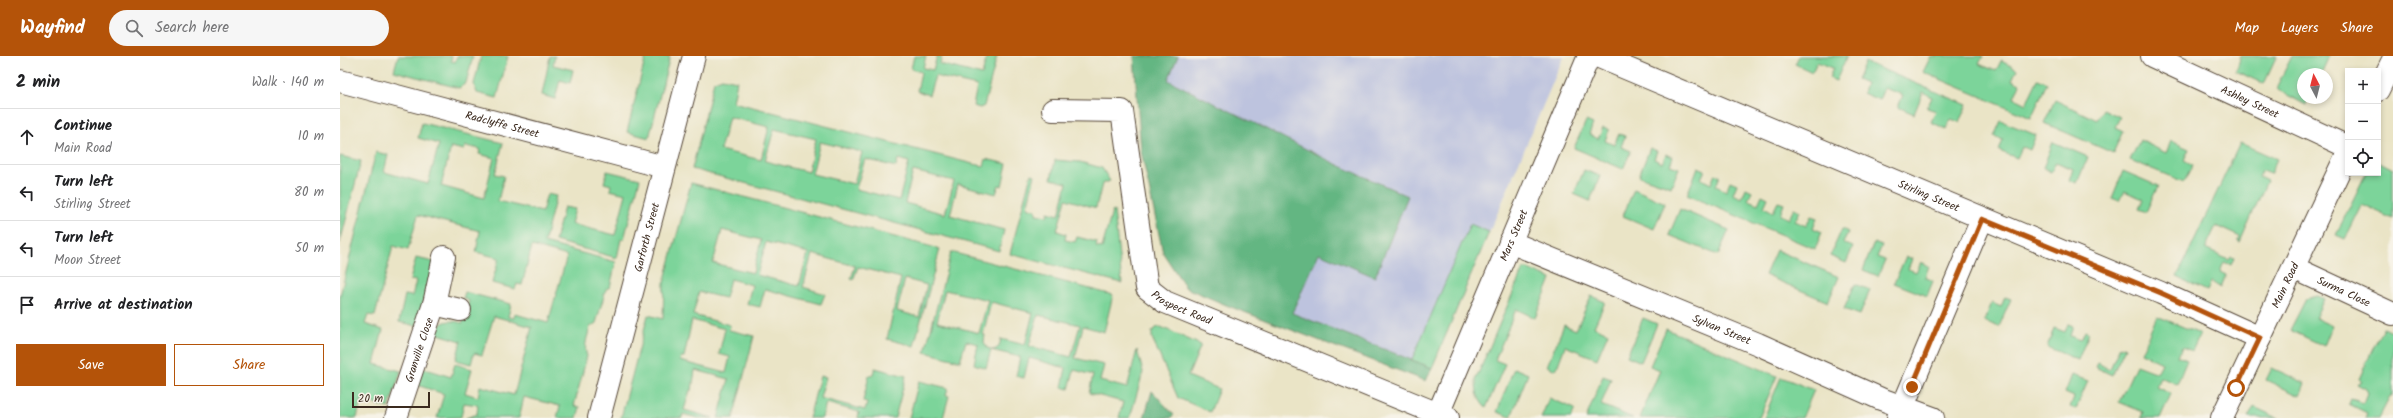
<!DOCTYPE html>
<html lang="en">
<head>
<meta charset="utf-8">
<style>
  :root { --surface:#fff; --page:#f6f6f6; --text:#202124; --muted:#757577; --line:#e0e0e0; --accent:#b45309 }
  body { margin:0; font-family:Kalam,sans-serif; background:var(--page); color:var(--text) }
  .controls { position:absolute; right:12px; top:12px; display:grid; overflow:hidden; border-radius:0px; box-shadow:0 2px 6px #0003 }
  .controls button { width:36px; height:36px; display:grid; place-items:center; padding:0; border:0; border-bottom:1px solid var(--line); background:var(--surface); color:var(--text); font:20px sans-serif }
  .compass { position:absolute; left:1957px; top:12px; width:36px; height:36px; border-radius:50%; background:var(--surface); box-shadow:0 2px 6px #0003; rotate:353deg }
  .scale { position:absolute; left:12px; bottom:10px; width:78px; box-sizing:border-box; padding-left:4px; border:2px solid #3b2a1e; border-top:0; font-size:11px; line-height:14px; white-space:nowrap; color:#3b2a1e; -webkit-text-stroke:3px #f7f3e8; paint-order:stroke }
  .stop { position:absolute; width:12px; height:12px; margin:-9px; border:3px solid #b45309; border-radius:50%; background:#fff }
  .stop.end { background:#b45309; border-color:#fff; box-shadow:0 1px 4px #0008 }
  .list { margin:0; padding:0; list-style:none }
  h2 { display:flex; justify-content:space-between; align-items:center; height:52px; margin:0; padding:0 16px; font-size:17px }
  h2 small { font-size:13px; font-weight:400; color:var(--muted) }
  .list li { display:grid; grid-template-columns:26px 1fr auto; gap:12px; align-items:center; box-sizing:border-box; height:56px; padding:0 16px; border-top:1px solid var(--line) }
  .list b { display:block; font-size:15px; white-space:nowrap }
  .list p { margin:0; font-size:13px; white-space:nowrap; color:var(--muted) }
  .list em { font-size:13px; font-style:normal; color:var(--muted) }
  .actions { display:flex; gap:8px; padding:12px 16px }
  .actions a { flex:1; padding:9px 0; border:1px solid var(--accent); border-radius:0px; text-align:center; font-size:14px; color:var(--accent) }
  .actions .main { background:var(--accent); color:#fff }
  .icon { flex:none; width:22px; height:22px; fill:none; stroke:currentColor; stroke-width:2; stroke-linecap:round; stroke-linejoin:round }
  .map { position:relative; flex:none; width:2053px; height:362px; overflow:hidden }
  header { display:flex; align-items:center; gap:24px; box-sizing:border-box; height:56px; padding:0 20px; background:var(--accent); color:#fff }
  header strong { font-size:19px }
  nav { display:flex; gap:22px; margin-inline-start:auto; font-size:14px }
  .search { width:280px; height:36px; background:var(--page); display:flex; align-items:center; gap:10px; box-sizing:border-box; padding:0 14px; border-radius:22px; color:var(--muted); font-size:15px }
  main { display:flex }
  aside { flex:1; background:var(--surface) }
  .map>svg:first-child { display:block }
  .industrial { fill:#bdc3de }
  .green { fill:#7bd49a; stroke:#5b7f5c; fill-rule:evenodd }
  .forest { fill:#64b682; stroke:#507050 }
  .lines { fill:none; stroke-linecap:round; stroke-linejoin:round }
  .minor-casing { stroke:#554637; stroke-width:24 }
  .tertiary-casing { stroke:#554637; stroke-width:24 }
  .minor { stroke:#fff; stroke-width:22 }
  .tertiary { stroke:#fff; stroke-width:22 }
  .route { stroke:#b45309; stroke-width:5 }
  .labels { text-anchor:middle; stroke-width:3.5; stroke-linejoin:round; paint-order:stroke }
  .street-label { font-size:11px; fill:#3b2a1e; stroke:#f7f3e8 }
</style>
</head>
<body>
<header>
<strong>Wayfind</strong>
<div class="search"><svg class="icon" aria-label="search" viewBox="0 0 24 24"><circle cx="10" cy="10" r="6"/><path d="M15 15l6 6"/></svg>Search here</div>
<nav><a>Map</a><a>Layers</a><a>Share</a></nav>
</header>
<main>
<aside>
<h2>2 min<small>Walk · 140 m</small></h2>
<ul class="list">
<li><svg class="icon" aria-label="ahead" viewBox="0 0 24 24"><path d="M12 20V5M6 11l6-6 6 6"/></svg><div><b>Continue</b><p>Main Road</p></div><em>10 m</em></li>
<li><svg class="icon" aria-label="left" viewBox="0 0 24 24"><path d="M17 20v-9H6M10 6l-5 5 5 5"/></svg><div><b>Turn left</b><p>Stirling Street</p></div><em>80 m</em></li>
<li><svg class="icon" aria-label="left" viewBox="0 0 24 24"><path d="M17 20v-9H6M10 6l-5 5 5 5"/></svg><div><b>Turn left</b><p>Moon Street</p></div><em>50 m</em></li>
<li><svg class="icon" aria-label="arrive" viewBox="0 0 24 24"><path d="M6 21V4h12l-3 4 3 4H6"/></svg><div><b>Arrive at destination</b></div></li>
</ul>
<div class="actions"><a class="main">Save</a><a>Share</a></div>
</aside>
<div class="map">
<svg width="2053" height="362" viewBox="0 0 2053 362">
  <rect width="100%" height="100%" fill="#f7f3e8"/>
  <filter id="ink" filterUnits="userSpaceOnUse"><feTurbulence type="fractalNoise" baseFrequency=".025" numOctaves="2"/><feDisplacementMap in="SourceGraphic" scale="8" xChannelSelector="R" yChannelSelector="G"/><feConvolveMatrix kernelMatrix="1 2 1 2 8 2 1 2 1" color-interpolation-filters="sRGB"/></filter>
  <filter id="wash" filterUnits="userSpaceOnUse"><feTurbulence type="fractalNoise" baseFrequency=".012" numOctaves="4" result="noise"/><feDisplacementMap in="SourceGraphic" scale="16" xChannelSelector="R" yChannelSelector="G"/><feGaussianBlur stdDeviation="0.9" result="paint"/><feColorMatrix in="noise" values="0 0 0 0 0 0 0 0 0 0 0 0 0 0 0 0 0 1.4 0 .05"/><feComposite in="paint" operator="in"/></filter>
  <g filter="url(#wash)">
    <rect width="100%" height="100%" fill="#eae4c6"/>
    <path class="industrial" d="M 838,0 L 1224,0 L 1092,312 L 952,257 L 979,197 L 1068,140 L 998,109 L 828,24 Z"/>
    <g class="green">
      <path d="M 58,0 L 112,0 L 111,5 L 115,6 L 117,0 L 133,0 L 126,27 L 119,32 L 54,15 Z"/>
      <path d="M 141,0 L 168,0 L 157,42 L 137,37 L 134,28 Z"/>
      <path d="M 210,0 L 215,0 L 213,9 L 233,14 L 230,27 L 220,24 L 215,43 L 202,39 Z"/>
      <path d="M 306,0 L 330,0 L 309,82 L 287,76 Z"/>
      <path d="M 574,0 L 586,0 L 583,12 L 593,14 L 597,0 L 602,0 L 600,8 L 642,19 L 647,0 L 657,0 L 644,50 L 640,52 L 633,50 L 637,30 L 595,20 L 589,39 L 577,35 L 581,16 L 571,13 Z"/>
      <path d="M 1459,0 L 1507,0 L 1496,25 L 1489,22 L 1493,12 L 1477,6 L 1472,16 L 1455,8 Z"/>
      <path d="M 1591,0 L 1643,0 L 1639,8 L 1656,15 L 1661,5 L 1677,13 L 1672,24 L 1680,28 L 1674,42 L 1686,48 L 1698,23 L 1707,27 L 1691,62 L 1583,16 Z"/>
      <path d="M 1901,0 L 1937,0 L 1924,28 L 1896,15 Z"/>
      <path d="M 1952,0 L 1989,0 L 1981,18 L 1963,18 L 1963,42 L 1969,42 L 1966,49 L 1938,34 L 1937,30 Z"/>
      <path d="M 1525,6 L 1627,49 L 1619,66 L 1611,63 L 1606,73 L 1591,66 L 1596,55 L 1587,52 L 1592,41 L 1583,36 L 1574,58 L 1558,51 L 1563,39 L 1544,32 L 1539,44 L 1523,37 L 1526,27 L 1517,23 Z"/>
      <path d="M 382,22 L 397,25 L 393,46 L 633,108 L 644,110 L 646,103 L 667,108 L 662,130 L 659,129 L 656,138 L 618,128 L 610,159 L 664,174 L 659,195 L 352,113 L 374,25 ZM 389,61 L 429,71 L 421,104 L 380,94 ZM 434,73 L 476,83 L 468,116 L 425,105 ZM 480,86 L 522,96 L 514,128 L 472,118 ZM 525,103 L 556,111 L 558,103 L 569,106 L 559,144 L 516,133 ZM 573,115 L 614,125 L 605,158 L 565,147 Z"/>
      <path d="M 1715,44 L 1757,64 L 1763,53 L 1780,61 L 1775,71 L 1783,75 L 1773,97 L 1704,67 Z"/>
      <path d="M 1246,65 L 1253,68 L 1249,78 L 1258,83 L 1263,72 L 1269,74 L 1265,85 L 1274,89 L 1279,78 L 1285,80 L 1281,91 L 1291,95 L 1283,113 L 1234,92 Z"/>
      <path d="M 1661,65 L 1696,79 L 1690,94 L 1682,91 L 1677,102 L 1659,95 L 1663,84 L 1654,80 Z"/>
      <path d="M 82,67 L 163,87 L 155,118 L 164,120 L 158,145 L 202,156 L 207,138 L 216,140 L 204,187 L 276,206 L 270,231 L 266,233 L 256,267 L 250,271 C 248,280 243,290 247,300 L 234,350 L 240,351 L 237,362 L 217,362 L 220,350 L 184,341 L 179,362 L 126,362 L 137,358 L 138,349 L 124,347 L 121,361 L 97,362 L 104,338 L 77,329 L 83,312 L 111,321 L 115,308 L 132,313 L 125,337 L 138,341 L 140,330 L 174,339 L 192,271 L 154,260 L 142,299 L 134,297 L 131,308 L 116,304 L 121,285 L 95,277 C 101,263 110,264 123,267 L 129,245 L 123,242 L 125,236 L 171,248 L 168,261 L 174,262 L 175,258 L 208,267 L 227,200 L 192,190 L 182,229 L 177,228 L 175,233 L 152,227 L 159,202 L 136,196 L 140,175 L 78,159 L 68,194 L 53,190 L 35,260 L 28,259 L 25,268 L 43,274 L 34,308 L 61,315 L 49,352 L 21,344 L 17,362 L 0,362 L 0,240 L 36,96 L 48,99 L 44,116 L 88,128 L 99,88 L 78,82 ZM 126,90 L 140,93 L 139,98 L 154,102 L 144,142 L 101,130 L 111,91 L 124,94 Z"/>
      <path d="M 1800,84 L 1826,97 L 1831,85 L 1849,93 L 1844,104 L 1853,109 L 1844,126 L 1790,104 Z"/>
      <path d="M 1713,86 L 1748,101 L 1737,127 L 1729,124 L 1733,113 L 1716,106 L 1711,116 L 1703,112 Z"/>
      <path d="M 1900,87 L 1937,103 L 1930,118 L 1922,115 L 1919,121 L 1927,125 L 1900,186 L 1898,185 L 1900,181 L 1876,170 L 1865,193 L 1889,204 L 1891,201 L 1894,202 L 1891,209 L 1884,206 L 1880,216 L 1886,219 L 1881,231 L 1871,226 L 1867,235 L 1837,221 Z"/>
      <path d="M 1310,92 L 1317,95 L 1314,103 L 1322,107 L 1326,98 L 1333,101 L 1330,109 L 1339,112 L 1331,131 L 1299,120 Z"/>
      <path d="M 0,100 L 21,105 L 0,187 Z"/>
      <path d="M 715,104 L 740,106 L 762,112 L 770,125 L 762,128 L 756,152 L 726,143 L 717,175 L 726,178 L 725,184 L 735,186 L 737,181 L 757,186 L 756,191 L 762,192 L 772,156 L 774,155 L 782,227 L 670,198 L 691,118 L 695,119 L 687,151 L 696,154 L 696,158 L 707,160 L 708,156 L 719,159 L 727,127 L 711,123 Z"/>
      <path d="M 2038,105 L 2053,113 L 2053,163 L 2022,149 L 2005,183 L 1996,179 L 2026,117 L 2038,117 Z"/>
      <path d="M 1358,111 L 1365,114 L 1361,123 L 1371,128 L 1375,118 L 1380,120 L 1376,130 L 1386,135 L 1390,125 L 1397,128 L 1393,138 L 1402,142 L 1406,132 L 1412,135 L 1408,144 L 1418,148 L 1422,139 L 1428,142 L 1424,151 L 1433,156 L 1438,146 L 1444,148 L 1440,159 L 1449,163 L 1454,152 L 1460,155 L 1455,165 L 1466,170 L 1471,160 L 1477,162 L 1473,172 L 1482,176 L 1475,193 L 1347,139 Z"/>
      <path d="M 1244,114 L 1260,120 L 1250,145 L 1234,138 Z"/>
      <path d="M 267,115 L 300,123 L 284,183 L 281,183 L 277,202 L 215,185 L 224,151 L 235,153 L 231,168 L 275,179 L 286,138 L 270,134 L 271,129 L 264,127 Z"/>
      <path d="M 1783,115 L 1818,130 L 1806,156 L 1799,153 L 1803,143 L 1784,135 L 1779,145 L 1772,142 Z"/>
      <path d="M 351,127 L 600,193 L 574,290 L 547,283 L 561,222 L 518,211 L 513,224 L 511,223 L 515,210 L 472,198 L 463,231 L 485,238 L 481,248 L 425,233 L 420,251 L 407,248 L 412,229 L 390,223 L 385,242 L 359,236 L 353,259 L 390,269 L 389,274 L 414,280 L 393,362 L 378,362 L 389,323 L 355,314 L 352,334 L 350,334 L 344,354 L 373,362 L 358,362 L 343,358 L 342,362 L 281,362 L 308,259 L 323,263 L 324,227 ZM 382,174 L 421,184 L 413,217 L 373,207 ZM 426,186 L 468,197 L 459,230 L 417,219 ZM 565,223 L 587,229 L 579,261 L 557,255 ZM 352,264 L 385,273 L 379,298 L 390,301 L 386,317 L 340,305 L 341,301 L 344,301 Z"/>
      <path d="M 1294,133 L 1325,147 L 1314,173 L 1283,160 Z"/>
      <path d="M 1340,153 L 1389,174 L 1378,199 L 1329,179 Z"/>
      <path d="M 1130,168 L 1149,176 L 1092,312 L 1072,304 Z"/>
      <path d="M 1502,173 L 1508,176 L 1503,187 L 1513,191 L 1506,207 L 1490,200 Z"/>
      <path d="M 1534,187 L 1542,190 L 1537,201 L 1545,204 L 1538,220 L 1523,214 Z"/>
      <path d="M 1436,194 L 1499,221 L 1488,246 L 1425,219 Z"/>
      <path d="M 611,196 L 773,239 L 764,276 L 743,270 L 735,302 L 764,309 L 760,325 L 787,332 L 797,294 L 803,316 L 790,362 L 779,362 L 783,346 L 749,337 L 753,319 L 734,314 L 729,333 L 722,331 L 726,312 L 689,302 L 684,322 L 676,320 L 680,301 L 651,294 L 646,312 L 634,308 L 638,288 L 626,285 L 620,305 L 585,296 ZM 605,234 L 648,244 L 639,277 L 597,266 ZM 651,246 L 693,257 L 685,289 L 661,283 L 659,291 L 654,294 L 647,292 L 644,286 L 645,279 L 643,279 ZM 698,259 L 740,269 L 731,301 L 689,290 Z"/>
      <path d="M 1566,200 L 1572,203 L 1568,213 L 1576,216 L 1581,206 L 1589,210 L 1585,221 L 1593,225 L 1587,240 L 1554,227 Z"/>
      <path d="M 76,202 L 94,206 L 77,270 L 59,266 L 65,239 L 72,240 L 76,225 L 70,224 Z"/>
      <path d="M 1183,213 L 1188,213 L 1211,223 L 1195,262 L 1176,253 L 1155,304 L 1165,308 L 1146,352 C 1137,343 1136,335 1136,323 Z"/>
      <path d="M 1515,228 L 1530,234 L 1520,259 L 1504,253 Z"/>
      <path d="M 1251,240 L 1265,246 L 1254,271 L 1268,277 L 1257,303 L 1225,290 L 1216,314 L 1207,310 L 1224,269 L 1236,274 Z"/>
      <path d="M 1978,240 L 1984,243 L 1975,262 L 1992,270 L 1984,290 L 1950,274 L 1966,243 Z"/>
      <path d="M 1665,241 L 1671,243 L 1659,271 L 1644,265 L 1652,247 L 1661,251 Z"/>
      <path d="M 1817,260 L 1860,278 L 1852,295 L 1842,291 L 1838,300 L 1847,304 L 1837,328 L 1820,321 L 1816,331 L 1831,338 L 1820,362 L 1801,362 L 1803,356 L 1779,346 L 1796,309 L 1817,317 L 1822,307 L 1801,297 Z"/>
      <path d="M 1303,262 L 1317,268 L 1301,306 L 1287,300 Z"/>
      <path d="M 1728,268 L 1733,270 L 1730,280 L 1741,284 L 1745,275 L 1749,277 L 1738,304 L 1707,291 L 1714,272 L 1725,276 Z"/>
      <path d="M 821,271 L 861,289 L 848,320 L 879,333 L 870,356 L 838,342 L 812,282 L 812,276 L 816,272 Z"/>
      <path d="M 2043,271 L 2053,276 L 2053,340 L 2051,339 L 2039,362 L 2025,362 L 2027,357 L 2009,348 L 2011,343 L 2024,347 L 2028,337 L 2026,333 L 2017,328 L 2022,325 L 2019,323 Z"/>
      <path d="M 1326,273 L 1437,320 L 1419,362 L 1300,362 L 1320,314 L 1310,310 Z"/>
      <path d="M 1780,290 L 1785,292 L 1772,319 L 1755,311 L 1757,307 L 1770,313 Z"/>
      <path d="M 535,312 L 566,320 L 555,362 L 518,362 L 519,356 L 486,347 L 482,362 L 469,362 L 480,320 L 486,321 L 480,342 L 525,354 L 527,347 L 523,345 L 529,320 L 532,320 Z"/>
      <path d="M 1174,312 L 1188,318 L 1171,361 L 1157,356 Z"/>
      <path d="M 1932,312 L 1965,327 L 1960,340 L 1926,324 Z"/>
      <path d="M 1732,319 L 1748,325 L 1736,353 L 1730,351 L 1734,341 L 1725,337 Z"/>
      <path d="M 1263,320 L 1271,323 L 1261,349 L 1293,362 L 1246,362 Z"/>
      <path d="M 1441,321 L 1474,334 L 1462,362 L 1424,362 Z"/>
      <path d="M 579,325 L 608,332 L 606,339 L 609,340 L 603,362 L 569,362 Z"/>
      <path d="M 1209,342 L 1235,353 L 1231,362 L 1201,362 Z"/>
      <path d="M 1914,351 L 1938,362 L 1908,362 Z"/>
    </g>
    <g class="forest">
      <path d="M 794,0 L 838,0 L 828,24 L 998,109 L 1068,140 L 1035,221 L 979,197 L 952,257 L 1092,312 L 1086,325 L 891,251 L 846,232 L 823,197 L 801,95 Z"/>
      <path d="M 812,335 L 834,359 L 831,362 L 804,362 Z"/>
    </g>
  </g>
  <g filter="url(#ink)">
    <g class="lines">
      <defs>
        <g id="minor">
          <path id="s1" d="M 1257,0 L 1821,237 L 1920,282"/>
          <path id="s2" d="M 1812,0 L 2008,91"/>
          <path id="s3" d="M 0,25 L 324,111"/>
          <path d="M 2038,34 L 2053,4"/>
          <path id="s4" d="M 713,54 L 782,55 L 807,232 L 825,246 L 1108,362"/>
          <path id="s5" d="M 1170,186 L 1418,288 L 1541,343 L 1593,362"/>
          <path id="s6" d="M 1954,212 L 2053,258"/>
          <path d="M 94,248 L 120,254"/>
          <path id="s7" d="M 1098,358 L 1249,0"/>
          <path id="s8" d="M 56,362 L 94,248 L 104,201"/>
          <path d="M 1558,362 L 1642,163"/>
          <path id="s9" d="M 1882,362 L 2008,96"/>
        </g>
        <g id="tertiary">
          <path id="s10" d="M 259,362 L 354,0"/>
        </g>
      </defs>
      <use href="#minor" class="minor-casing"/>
      <use href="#tertiary" class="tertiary-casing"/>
      <use href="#minor" class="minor"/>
      <use href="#tertiary" class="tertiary"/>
    </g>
  </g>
  <g class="lines" filter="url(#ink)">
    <path class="route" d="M 1572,331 L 1642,163 L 1821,237 L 1920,282 L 1896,332"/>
  </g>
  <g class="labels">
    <g class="street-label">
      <text dy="4" stroke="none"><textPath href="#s2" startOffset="108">Ashley Street</textPath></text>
      <text dy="4" stroke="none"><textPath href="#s3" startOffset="168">Radclyffe Street</textPath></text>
      <text dy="4" stroke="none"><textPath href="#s1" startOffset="360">Stirling Street</textPath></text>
      <text dy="4" stroke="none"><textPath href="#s7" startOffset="194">Mars Street</textPath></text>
      <text dy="4" stroke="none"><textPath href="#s10" startOffset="187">Garforth Street</textPath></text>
      <text dy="4" stroke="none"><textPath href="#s9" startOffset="147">Main Road</textPath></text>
      <text dy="4" stroke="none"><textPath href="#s6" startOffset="55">Surma Close</textPath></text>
      <text dy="4" stroke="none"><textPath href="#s4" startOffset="288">Prospect Road</textPath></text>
      <text dy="4" stroke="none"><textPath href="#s5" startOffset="229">Sylvan Street</textPath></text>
      <text dy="4" stroke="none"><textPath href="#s8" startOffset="72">Granville Close</textPath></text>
    </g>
  </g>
</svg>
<div class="controls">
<button>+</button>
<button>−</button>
<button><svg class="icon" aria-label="locate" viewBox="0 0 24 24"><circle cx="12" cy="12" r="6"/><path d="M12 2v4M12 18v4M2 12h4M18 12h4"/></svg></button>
</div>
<svg class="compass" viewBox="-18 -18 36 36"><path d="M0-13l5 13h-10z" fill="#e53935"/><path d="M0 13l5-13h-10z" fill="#757577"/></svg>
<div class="scale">20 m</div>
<div class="stop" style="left:1896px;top:332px"></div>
<div class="stop end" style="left:1572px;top:331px"></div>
</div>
</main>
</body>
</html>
